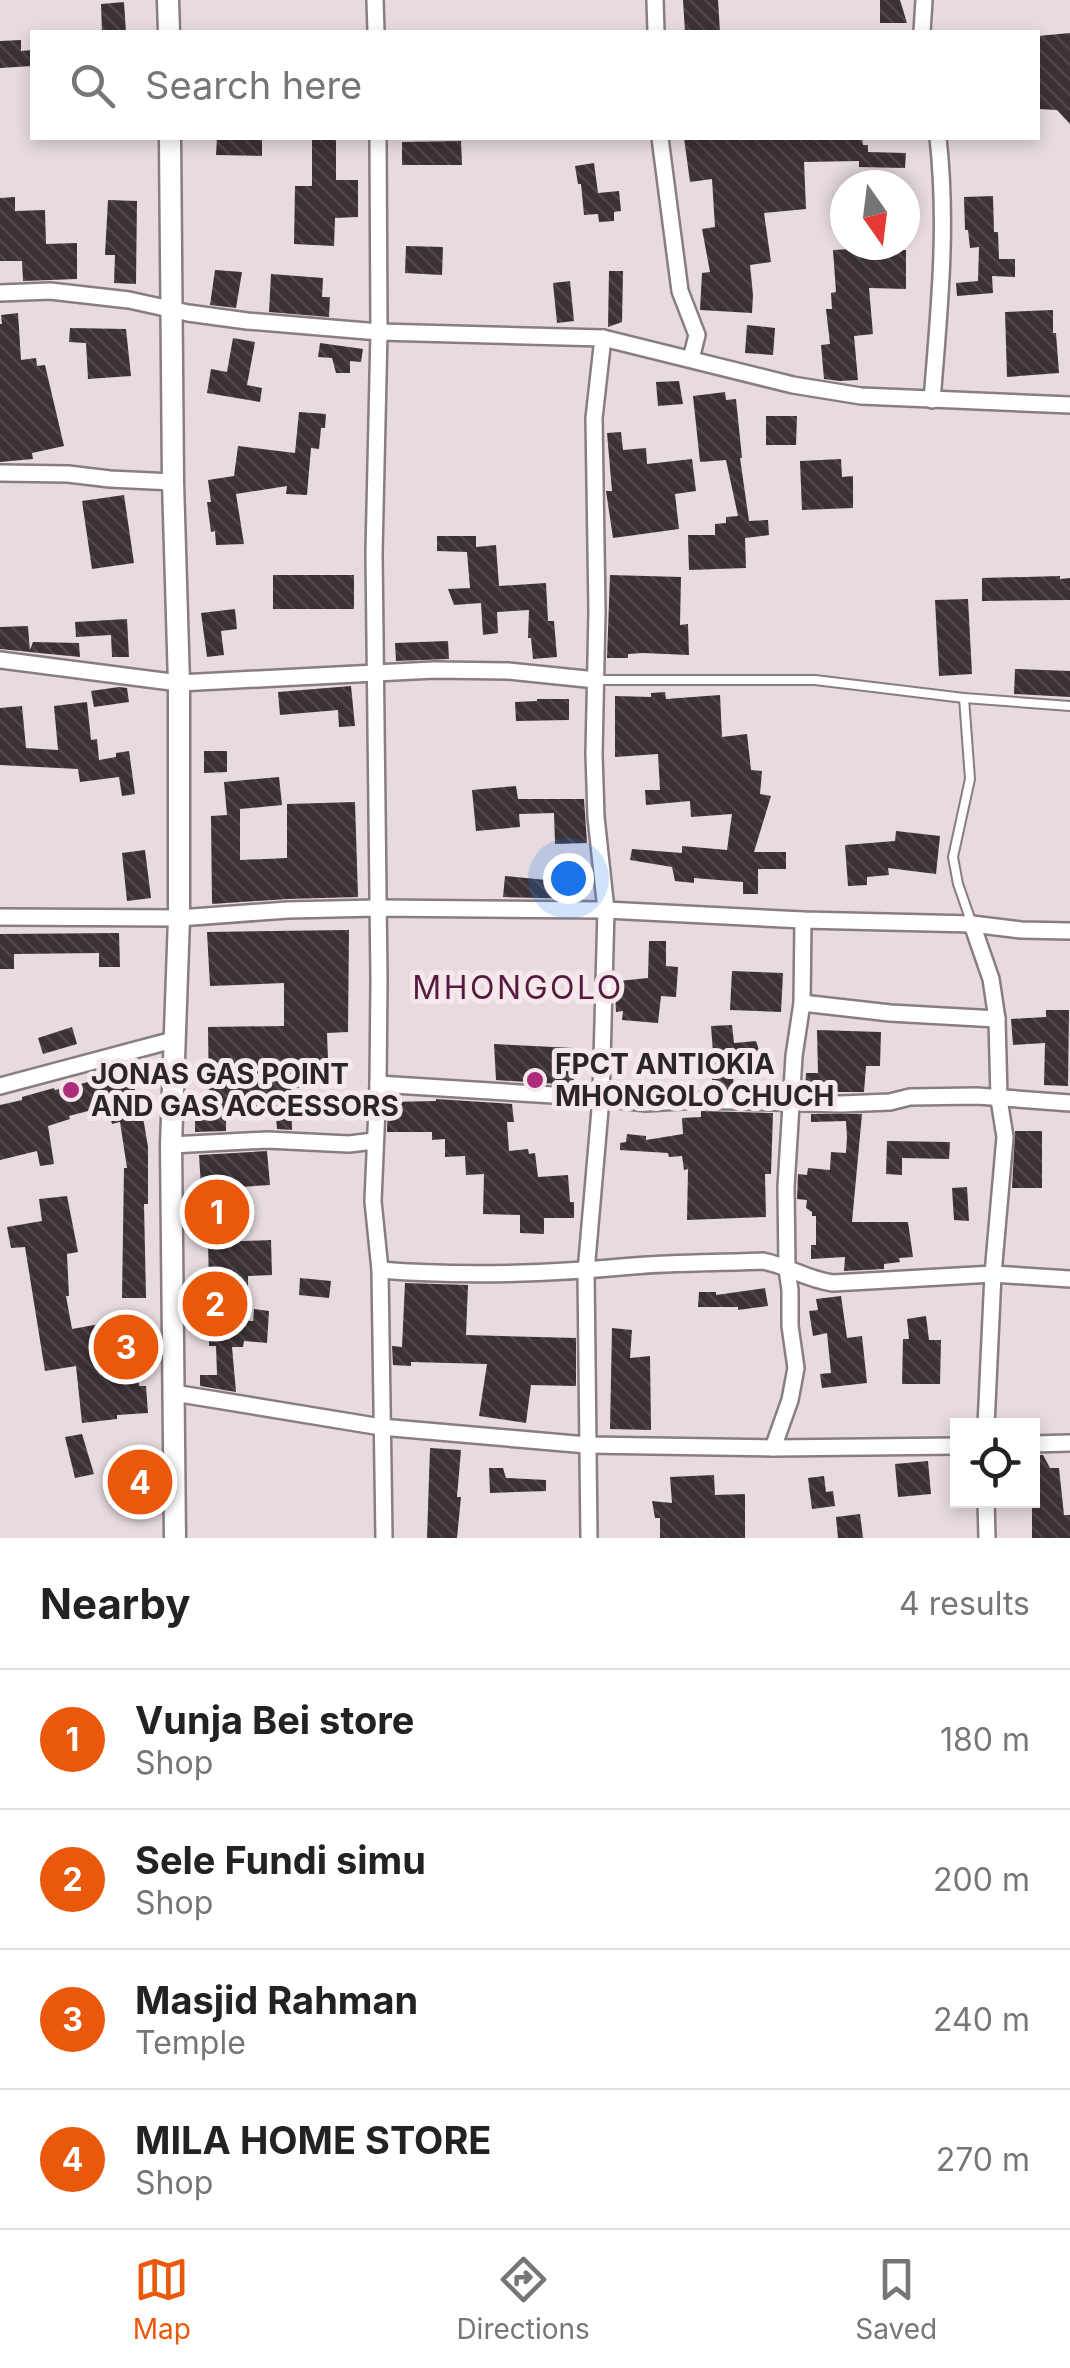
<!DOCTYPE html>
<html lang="en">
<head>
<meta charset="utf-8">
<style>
  :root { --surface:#fff; --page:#f2f2f2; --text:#222; --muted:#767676; --line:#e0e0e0; --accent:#ea580c }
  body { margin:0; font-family:Inter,sans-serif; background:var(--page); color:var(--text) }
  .controls { position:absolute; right:30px; bottom:30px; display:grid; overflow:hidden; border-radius:0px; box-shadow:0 5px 15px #0003 }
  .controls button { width:90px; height:90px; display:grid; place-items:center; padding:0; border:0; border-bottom:2px solid var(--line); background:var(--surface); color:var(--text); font:50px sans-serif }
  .compass { position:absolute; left:830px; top:170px; width:90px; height:90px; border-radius:50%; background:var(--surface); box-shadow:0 5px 15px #0003; rotate:166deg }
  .you { position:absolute; left:568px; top:878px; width:35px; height:35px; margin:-25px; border:8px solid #fff; border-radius:50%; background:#1a73e8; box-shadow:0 0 0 15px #1a73e833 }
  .badge { display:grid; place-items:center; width:65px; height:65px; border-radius:50%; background:var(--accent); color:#fff; font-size:32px; font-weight:700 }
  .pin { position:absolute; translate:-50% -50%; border:5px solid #fff; box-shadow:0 2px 10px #0006 }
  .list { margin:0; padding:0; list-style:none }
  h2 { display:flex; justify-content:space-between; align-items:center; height:130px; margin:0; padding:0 40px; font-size:42px }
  h2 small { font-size:32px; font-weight:400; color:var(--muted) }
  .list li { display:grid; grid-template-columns:65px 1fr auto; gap:30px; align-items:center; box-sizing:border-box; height:140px; padding:0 40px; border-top:2px solid var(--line) }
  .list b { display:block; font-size:38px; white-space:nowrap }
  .list p { margin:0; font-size:32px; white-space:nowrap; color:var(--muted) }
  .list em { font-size:32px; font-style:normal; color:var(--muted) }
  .icon { flex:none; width:55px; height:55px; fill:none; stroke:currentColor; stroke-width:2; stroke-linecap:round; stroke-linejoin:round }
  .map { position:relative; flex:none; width:1070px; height:1538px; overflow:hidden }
  .search { position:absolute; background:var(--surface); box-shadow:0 5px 15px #0003; left:30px; right:30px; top:30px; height:110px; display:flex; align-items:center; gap:25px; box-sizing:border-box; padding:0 35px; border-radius:0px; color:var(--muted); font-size:38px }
  .sheet { height:690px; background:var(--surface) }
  nav { display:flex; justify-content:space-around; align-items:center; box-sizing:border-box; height:140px; border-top:2px solid var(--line); background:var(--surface); font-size:28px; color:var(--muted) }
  nav a { display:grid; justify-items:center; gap:5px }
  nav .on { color:var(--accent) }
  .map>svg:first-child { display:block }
  .building { fill:url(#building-back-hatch) }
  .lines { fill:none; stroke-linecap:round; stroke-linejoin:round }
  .lane-casing { stroke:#887d82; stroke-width:12 }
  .street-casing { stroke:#887d82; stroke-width:20 }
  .secondary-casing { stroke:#887d82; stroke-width:25 }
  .lane { stroke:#fff; stroke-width:8 }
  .street { stroke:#fff; stroke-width:15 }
  .secondary { stroke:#fff; stroke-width:20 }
  .poi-dot { fill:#ad2d7a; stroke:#f4e8ed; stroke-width:4 }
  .labels { text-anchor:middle; stroke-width:10; stroke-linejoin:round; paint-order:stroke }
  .poi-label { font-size:28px; font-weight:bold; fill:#2a2628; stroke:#f4e8ed; text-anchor:start }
  .quarter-label { font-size:32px; letter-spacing:2.5px; fill:#57193d; stroke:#f4e8ed }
</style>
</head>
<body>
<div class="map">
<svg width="1070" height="1538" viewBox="0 0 1070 1538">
  <defs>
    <pattern id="building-back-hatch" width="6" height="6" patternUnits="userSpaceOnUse" patternTransform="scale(2.5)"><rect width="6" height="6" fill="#3b3236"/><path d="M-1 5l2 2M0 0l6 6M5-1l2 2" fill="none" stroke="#4f474a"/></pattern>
  </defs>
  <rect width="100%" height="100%" fill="#e7dbe0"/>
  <g class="building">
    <path d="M 683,0 L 718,0 L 720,32 L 685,32 Z"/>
    <path d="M 880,0 L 900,0 L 907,23 L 880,23 Z"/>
    <path d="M 124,2 L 126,32 L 102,32 L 101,4 Z"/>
    <path d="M 1070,33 L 1070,124 L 1057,110 L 1038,109 L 1038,36 Z"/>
    <path d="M 21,40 L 21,51 L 32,50 L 32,66 L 0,68 L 0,41 Z"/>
    <path d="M 217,138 L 262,138 L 262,156 L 216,155 Z"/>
    <path d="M 312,138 L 336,138 L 336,180 L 358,180 L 358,217 L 335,218 L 334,246 L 294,244 L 295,186 L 312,186 Z"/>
    <path d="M 684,138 L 862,139 L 863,145 L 868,145 L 868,152 L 906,153 L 905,168 L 859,167 L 859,161 L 804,162 L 806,209 L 764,213 L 771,262 L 750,265 L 753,295 L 752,313 L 700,310 L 702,273 L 710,272 L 702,229 L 715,227 L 712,179 L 690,182 Z"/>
    <path d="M 461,141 L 462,165 L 402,165 L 402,142 Z"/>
    <path d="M 594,163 L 598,193 L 619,191 L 621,211 L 614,212 L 614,221 L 599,222 L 598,214 L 584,215 L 581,184 L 578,184 L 575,166 Z"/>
    <path d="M 993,196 L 994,232 L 998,232 L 999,259 L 1015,259 L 1015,277 L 992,276 L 993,293 L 957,296 L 956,283 L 978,281 L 979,247 L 970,248 L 968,230 L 965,230 L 964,197 Z"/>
    <path d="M 15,197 L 15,211 L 45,210 L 46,244 L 77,243 L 77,279 L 23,281 L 22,261 L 0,261 L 0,198 Z"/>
    <path d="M 108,200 L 137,201 L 136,284 L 114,283 L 115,255 L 105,255 Z"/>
    <path d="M 406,246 L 443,247 L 442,275 L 405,273 Z"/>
    <path d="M 851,249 L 906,250 L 906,289 L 869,288 L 873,334 L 854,336 L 858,380 L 840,381 L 824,379 L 821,345 L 830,344 L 826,309 L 832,309 L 831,293 L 836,292 L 833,250 Z"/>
    <path d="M 215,270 L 242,272 L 236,308 L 210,305 Z"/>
    <path d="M 609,271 L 623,271 L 622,322 L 608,327 Z"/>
    <path d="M 271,274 L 323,278 L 322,297 L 330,297 L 329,317 L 269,312 Z"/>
    <path d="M 570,281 L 574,321 L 557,323 L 553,283 Z"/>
    <path d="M 1053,310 L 1053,333 L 1056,333 L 1059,373 L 1007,377 L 1005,312 Z"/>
    <path d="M 18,313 L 21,360 L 36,358 L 37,366 L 45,365 L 64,446 L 32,453 L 33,459 L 0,462 L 0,324 L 2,324 L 1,315 Z"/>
    <path d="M 747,325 L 775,328 L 773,355 L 745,353 Z"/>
    <path d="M 70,328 L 126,329 L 131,376 L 88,379 L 86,343 L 69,342 Z"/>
    <path d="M 233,338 L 255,342 L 247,385 L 262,388 L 260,402 L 207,393 L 211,369 L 227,372 Z"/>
    <path d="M 320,343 L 363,349 L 361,362 L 350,361 L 350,373 L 336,373 L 332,358 L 318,357 Z"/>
    <path d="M 679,381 L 683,404 L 658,406 L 656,382 Z"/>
    <path d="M 725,392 L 726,400 L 736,399 L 742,458 L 740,458 L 749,521 L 768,520 L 769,535 L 745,538 L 746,568 L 689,570 L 688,535 L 715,535 L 715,524 L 726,523 L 726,517 L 738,516 L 726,460 L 700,462 L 693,396 Z"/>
    <path d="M 299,412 L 326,414 L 325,428 L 321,428 L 319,449 L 311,448 L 307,495 L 286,494 L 287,486 L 236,494 L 244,544 L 216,545 L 215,531 L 211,532 L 207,502 L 211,502 L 208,480 L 234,476 L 238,446 L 295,453 Z"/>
    <path d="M 766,416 L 797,416 L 796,445 L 766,445 Z"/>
    <path d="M 621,432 L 623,450 L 646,448 L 647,464 L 692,459 L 696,491 L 675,494 L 679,529 L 613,538 L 606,491 L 612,491 L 607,433 Z"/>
    <path d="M 841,459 L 842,477 L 853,476 L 853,508 L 802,510 L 800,461 Z"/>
    <path d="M 124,495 L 134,563 L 92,569 L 82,501 Z"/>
    <path d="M 437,536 L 476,536 L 476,547 L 496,545 L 499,586 L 546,583 L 548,621 L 554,621 L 557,657 L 533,659 L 531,638 L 528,638 L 529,610 L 497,612 L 498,633 L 483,635 L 481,603 L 454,605 L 448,589 L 470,588 L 467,552 L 437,551 Z"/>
    <rect x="273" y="575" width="81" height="34"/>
    <path d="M 610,575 L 681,577 L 680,625 L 688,624 L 689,655 L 643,653 L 628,654 L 628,658 L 607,658 Z"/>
    <path d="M 1060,576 L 1060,579 L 1070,578 L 1070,600 L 982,601 L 982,578 Z"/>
    <path d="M 968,599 L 972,674 L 939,676 L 935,600 Z"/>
    <path d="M 235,609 L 237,629 L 221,631 L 224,655 L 207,657 L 201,613 Z"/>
    <path d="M 127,619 L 129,657 L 112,657 L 111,635 L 76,637 L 75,622 Z"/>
    <path d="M 28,626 L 30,652 L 0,649 L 0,627 Z"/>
    <path d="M 448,641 L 449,659 L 396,661 L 395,643 Z"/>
    <path d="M 33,642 L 79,643 L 80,657 L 29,652 Z"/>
    <path d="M 1015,669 L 1070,671 L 1070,697 L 1014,694 Z"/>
    <path d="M 351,686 L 355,726 L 339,727 L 338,710 L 280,715 L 278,692 Z"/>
    <path d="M 119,687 L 127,688 L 129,702 L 94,707 L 91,691 Z"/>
    <path d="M 665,692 L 666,699 L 720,695 L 722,737 L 747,734 L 751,770 L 762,771 L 760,794 L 771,796 L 754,852 L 786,852 L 786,869 L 758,869 L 758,894 L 743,894 L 743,882 L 694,878 L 694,883 L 675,881 L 672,867 L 630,860 L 632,849 L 682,853 L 682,846 L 727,850 L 732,814 L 691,817 L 690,801 L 646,805 L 645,790 L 660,790 L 658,754 L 615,757 L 615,696 L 651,697 L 651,693 Z"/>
    <path d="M 537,699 L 569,699 L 569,720 L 516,721 L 515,702 L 537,701 Z"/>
    <path d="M 87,702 L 91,740 L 97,739 L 99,760 L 116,757 L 116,753 L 129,751 L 135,794 L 122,796 L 119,777 L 80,782 L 78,769 L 0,765 L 0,708 L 22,706 L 26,748 L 58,750 L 54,706 Z"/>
    <path d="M 204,751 L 227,751 L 227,772 L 204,773 Z"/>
    <path d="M 279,777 L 282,805 L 240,809 L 240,860 L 287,858 L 287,804 L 355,802 L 358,897 L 288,899 L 212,904 L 211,816 L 227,815 L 224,782 Z"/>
    <path d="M 516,786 L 518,799 L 584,799 L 587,843 L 555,844 L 554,813 L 519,814 L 520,827 L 476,831 L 472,790 Z"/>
    <path d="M 896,831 L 940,836 L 936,874 L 888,868 L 889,875 L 867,877 L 867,885 L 848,886 L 845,845 L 895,841 Z"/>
    <path d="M 145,850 L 151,898 L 127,901 L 122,853 Z"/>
    <path d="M 556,860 L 583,870 L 583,899 L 503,897 L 505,876 L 557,881 Z"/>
    <path d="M 349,930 L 348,1032 L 327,1033 L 329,1086 L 291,1088 L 292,1130 L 277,1129 L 276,1117 L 255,1117 L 255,1110 L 226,1112 L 226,1131 L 195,1132 L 195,1100 L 209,1100 L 208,1027 L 284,1026 L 284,983 L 210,986 L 207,932 Z"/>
    <path d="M 119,933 L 120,967 L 99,967 L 99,953 L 14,954 L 14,969 L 0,969 L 0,934 Z"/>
    <path d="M 649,941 L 666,941 L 666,966 L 678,967 L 676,997 L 661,996 L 658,1023 L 622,1020 L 623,1011 L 616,1012 L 615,994 L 619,994 L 618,981 L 648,978 Z"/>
    <path d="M 732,971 L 783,973 L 781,1012 L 730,1010 Z"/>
    <path d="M 1046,1010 L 1069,1010 L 1068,1086 L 1044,1085 L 1045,1043 L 1013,1045 L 1011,1019 L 1046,1017 Z"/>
    <path d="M 732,1025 L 734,1043 L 756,1041 L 762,1059 L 734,1061 L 733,1090 L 713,1089 L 711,1066 L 714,1066 L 711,1026 Z"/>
    <path d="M 72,1027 L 77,1044 L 43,1054 L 38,1038 Z"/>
    <path d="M 817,1030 L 881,1032 L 880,1066 L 866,1066 L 864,1092 L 805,1092 L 806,1073 L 818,1073 Z"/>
    <path d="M 494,1044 L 573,1048 L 574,1085 L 496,1080 Z"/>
    <path d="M 130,1072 L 144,1123 L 148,1147 L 148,1204 L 144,1204 L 146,1298 L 122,1298 L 124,1168 L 127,1168 L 120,1122 L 112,1124 L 107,1106 L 69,1116 L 70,1119 L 48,1126 L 54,1164 L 40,1166 L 37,1151 L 0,1160 L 0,1105 L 22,1100 L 22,1097 L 54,1088 L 55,1090 Z"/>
    <path d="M 436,1099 L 512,1104 L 514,1122 L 507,1122 L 509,1151 L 528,1149 L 529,1154 L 535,1153 L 538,1177 L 568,1175 L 570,1202 L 574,1202 L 574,1218 L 544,1218 L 544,1234 L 520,1233 L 520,1215 L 483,1214 L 484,1174 L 466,1175 L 465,1156 L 445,1157 L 445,1139 L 432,1140 L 432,1132 L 387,1132 L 388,1102 L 436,1101 Z"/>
    <path d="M 701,1111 L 773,1113 L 771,1174 L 765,1174 L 766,1217 L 687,1220 L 688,1169 L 684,1170 L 682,1156 L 669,1157 L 668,1153 L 620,1150 L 620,1143 L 626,1142 L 627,1134 L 646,1136 L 646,1140 L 683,1134 L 682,1118 L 701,1117 Z"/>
    <path d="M 811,1114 L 862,1114 L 852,1222 L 908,1222 L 913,1257 L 899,1258 L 900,1262 L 884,1264 L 884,1269 L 844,1271 L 845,1257 L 811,1259 L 811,1245 L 816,1245 L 816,1216 L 812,1216 L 812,1212 L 806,1208 L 807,1200 L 797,1199 L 798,1174 L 807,1175 L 808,1168 L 830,1170 L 831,1152 L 846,1153 L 847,1137 L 846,1121 L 811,1122 Z"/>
    <path d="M 1015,1131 L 1042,1131 L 1042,1188 L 1012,1188 Z"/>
    <path d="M 887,1141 L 950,1142 L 949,1159 L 902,1158 L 902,1175 L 886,1174 Z"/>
    <path d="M 267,1151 L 270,1185 L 240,1187 L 241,1203 L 220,1204 L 222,1242 L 271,1240 L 272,1275 L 248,1276 L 248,1290 L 223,1291 L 224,1320 L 253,1321 L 254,1309 L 269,1311 L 267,1343 L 244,1341 L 243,1347 L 232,1347 L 236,1392 L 200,1386 L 200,1375 L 217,1375 L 216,1346 L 209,1346 L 210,1308 L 207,1308 L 206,1281 L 209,1281 L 208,1243 L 205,1187 L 201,1187 L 199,1155 Z"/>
    <path d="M 967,1187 L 969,1221 L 954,1220 L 952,1188 Z"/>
    <path d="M 67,1196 L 78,1252 L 67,1254 L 69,1296 L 66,1296 L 72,1329 L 100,1324 L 101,1332 L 137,1330 L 139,1386 L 146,1386 L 148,1413 L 117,1415 L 117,1419 L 82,1423 L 76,1366 L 45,1371 L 25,1247 L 11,1248 L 7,1227 L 42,1221 L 39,1199 Z"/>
    <path d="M 300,1278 L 331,1281 L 329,1298 L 299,1295 Z"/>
    <path d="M 405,1283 L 468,1285 L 466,1335 L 576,1338 L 576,1386 L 531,1385 L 526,1423 L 479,1416 L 487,1364 L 411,1362 L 411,1366 L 393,1365 L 392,1346 L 402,1347 Z"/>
    <path d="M 765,1288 L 768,1306 L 738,1310 L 738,1307 L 698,1307 L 699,1292 L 716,1292 L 716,1295 Z"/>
    <path d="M 841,1296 L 847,1338 L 862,1336 L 867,1383 L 822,1388 L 820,1374 L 831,1373 L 827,1333 L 813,1336 L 809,1311 L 818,1310 L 816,1299 Z"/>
    <path d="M 926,1316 L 929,1340 L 941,1340 L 940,1384 L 902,1384 L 903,1339 L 909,1339 L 907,1319 Z"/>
    <path d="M 612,1328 L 632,1330 L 630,1358 L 650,1356 L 651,1430 L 610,1429 Z"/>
    <path d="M 82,1434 L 94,1474 L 75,1478 L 65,1437 Z"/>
    <path d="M 430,1448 L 461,1450 L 457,1497 L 461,1497 L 457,1538 L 427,1538 Z"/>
    <path d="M 1037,1455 L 1043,1455 L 1050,1468 L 1059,1468 L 1064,1515 L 1070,1515 L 1070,1538 L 1032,1538 L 1032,1466 L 1035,1466 Z"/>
    <path d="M 928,1461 L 931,1494 L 898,1497 L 895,1464 Z"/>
    <path d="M 119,1464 L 149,1464 L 149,1505 L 119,1506 Z"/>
    <path d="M 489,1468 L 503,1468 L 506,1478 L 546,1480 L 546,1491 L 490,1493 Z"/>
    <path d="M 714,1475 L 715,1495 L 745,1494 L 745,1538 L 660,1538 L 660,1518 L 655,1518 L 652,1501 L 672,1503 L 670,1477 Z"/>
    <path d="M 824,1476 L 826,1492 L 833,1491 L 835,1506 L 812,1509 L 808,1478 Z"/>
    <path d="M 860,1514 L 863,1538 L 838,1538 L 836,1517 Z"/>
  </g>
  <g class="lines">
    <defs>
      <g id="lane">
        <path d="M 596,680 L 815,680 L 964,698 L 1070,706"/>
        <path d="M 964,698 L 970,779 L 953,857 L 958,884 L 972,924"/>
      </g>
      <g id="street">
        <path d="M 375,0 L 376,32"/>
        <path d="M 655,0 L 656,32"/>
        <path d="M 922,32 L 924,0"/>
        <path d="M 378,138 L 379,332 L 374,553 L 379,980 L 378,1084 L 373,1201 L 380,1270 L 384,1538"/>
        <path d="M 660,138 L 680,291 L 697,335 L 691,359"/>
        <path d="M 0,293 L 50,291 L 129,300 L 188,313 L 247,321 L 379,332 L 603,338 L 793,385 L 861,396 L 1070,405"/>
        <path d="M 932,400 C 939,313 948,226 938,138"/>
        <path d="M 0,473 L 68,474 L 110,479 L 173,482"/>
        <path d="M 0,660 L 179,683 L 434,670 L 508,671 L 596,680"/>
        <path d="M 0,917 L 179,918 L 288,910 L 377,908 L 606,910 L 803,920 L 972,924 L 1021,930 L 1070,931"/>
        <path d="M 972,924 L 991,979 L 997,1019 L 999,1099 L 1005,1137 L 993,1274 L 986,1426"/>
        <path d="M 802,1003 L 890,1013 L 997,1019"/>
        <path d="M 378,1084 L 601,1098 L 646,1103 L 698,1100 L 841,1104 L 890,1102 L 910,1097 L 977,1096 L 1070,1103"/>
        <path d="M 0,1086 L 173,1040"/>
        <path d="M 171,1145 L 267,1140 L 349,1144 L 374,1141"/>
        <path d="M 380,1270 C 465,1277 548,1274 633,1266 C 676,1262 720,1263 763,1261 C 789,1266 805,1279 833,1283 L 993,1274 L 1070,1279"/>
        <path d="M 174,1393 L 381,1427 L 587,1445 L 773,1448 L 958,1446"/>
        <path d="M 1032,1444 L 1070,1443"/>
        <path d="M 773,1448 L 790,1400 L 796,1368 L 790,1326 L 790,1290 L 787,1269 L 786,1187 L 794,1056 L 802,1003 L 803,920"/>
        <path d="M 986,1500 L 987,1538"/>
        <path d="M 589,1538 L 586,1272 L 601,1098 L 606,910 L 596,817 L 594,754 L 597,611 L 594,418 L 603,338"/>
      </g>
      <g id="secondary">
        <path d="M 168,0 L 169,32"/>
        <path d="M 170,138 L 173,482 L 179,683 L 179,918 L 171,1145 L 175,1538"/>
      </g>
    </defs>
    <use href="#lane" class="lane-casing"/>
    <use href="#street" class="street-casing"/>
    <use href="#secondary" class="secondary-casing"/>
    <use href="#lane" class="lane"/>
    <use href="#street" class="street"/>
    <use href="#secondary" class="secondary"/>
  </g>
  <g class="poi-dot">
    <circle cx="535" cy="1080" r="10"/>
    <circle cx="71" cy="1090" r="10"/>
  </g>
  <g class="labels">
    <g class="poi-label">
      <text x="555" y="1074">FPCT ANTIOKIA<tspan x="555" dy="32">MHONGOLO CHUCH</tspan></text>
      <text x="91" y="1084">JONAS GAS POINT<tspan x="91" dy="32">AND GAS ACCESSORS</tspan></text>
    </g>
    <g class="quarter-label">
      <text x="518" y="999">MHONGOLO</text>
    </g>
  </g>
</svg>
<div class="controls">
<button><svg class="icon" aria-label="locate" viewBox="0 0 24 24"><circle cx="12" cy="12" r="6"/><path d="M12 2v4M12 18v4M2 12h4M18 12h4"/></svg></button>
</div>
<svg class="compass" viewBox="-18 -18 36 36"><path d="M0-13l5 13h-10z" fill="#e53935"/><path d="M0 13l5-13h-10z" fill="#767676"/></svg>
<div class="you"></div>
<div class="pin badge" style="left:217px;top:1212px">1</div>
<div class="pin badge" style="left:215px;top:1304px">2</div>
<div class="pin badge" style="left:126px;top:1347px">3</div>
<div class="pin badge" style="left:140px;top:1482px">4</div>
<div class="search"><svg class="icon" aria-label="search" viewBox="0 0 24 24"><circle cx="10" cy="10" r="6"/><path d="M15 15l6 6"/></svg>Search here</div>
</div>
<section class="sheet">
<h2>Nearby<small>4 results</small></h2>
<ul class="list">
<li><span class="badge">1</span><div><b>Vunja Bei store</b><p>Shop</p></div><em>180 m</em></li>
<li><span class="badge">2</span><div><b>Sele Fundi simu</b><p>Shop</p></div><em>200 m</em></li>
<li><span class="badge">3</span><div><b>Masjid Rahman</b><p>Temple</p></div><em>240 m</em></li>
<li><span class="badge">4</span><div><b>MILA HOME STORE</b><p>Shop</p></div><em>270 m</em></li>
</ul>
</section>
<nav>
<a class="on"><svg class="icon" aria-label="map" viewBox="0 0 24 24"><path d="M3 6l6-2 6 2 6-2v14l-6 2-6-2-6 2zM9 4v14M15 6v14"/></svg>Map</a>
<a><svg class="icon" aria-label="directions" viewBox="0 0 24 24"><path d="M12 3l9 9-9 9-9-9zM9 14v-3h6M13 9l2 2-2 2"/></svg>Directions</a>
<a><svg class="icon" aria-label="saved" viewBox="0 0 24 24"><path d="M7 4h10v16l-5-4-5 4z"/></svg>Saved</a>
</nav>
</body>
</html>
